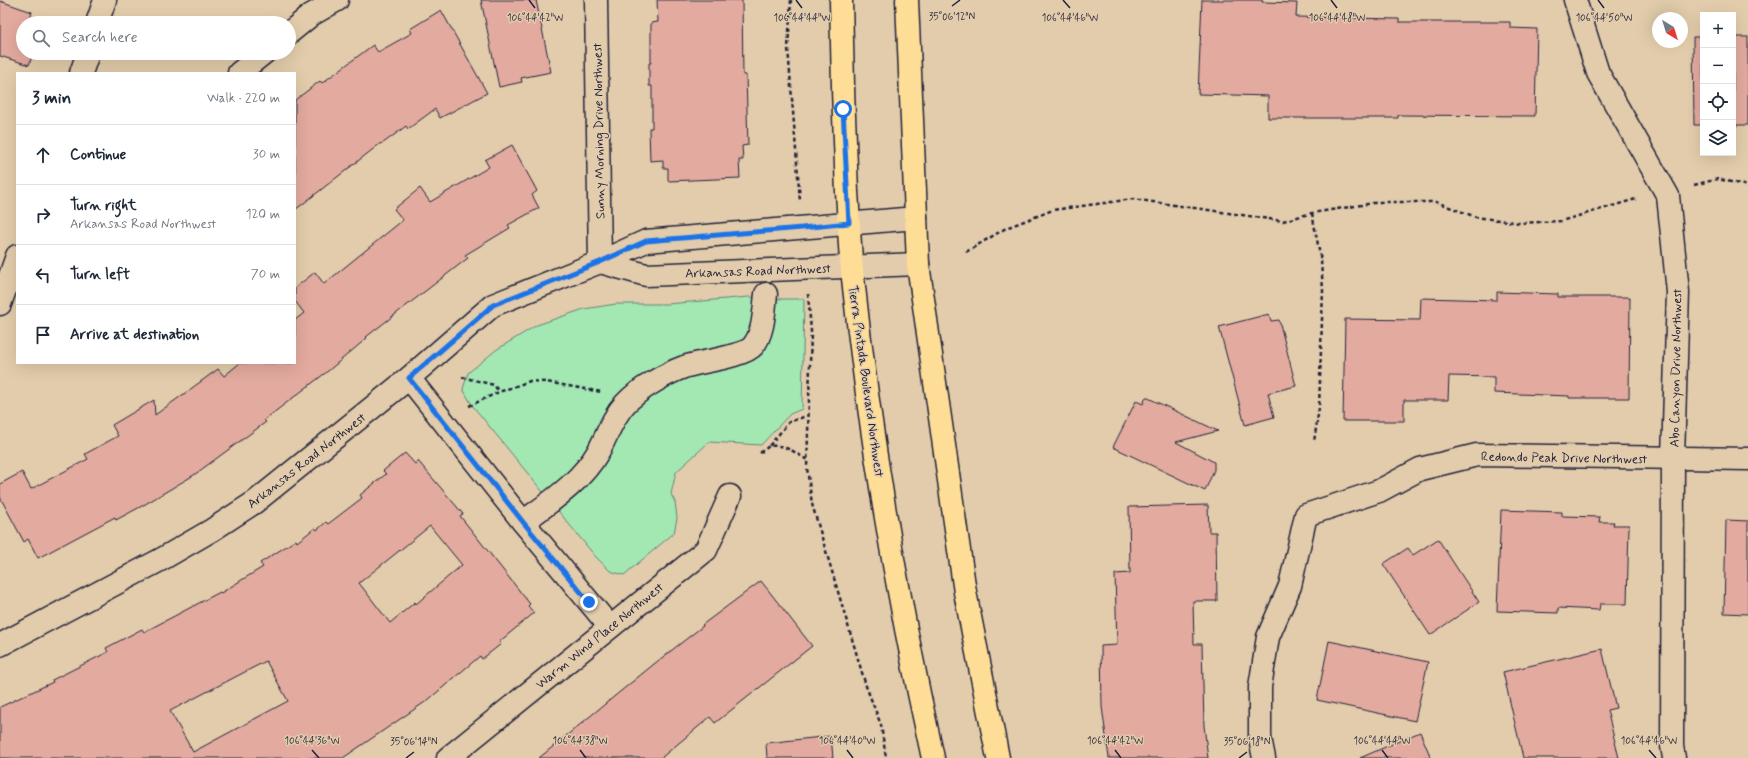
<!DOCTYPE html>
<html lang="en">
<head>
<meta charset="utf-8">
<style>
  :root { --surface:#fff; --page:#f2f2f3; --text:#1f2937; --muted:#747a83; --line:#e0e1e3 }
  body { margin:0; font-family:Mynerve,sans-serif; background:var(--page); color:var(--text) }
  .controls { position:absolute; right:12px; top:12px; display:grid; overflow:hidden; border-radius:0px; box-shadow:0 4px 16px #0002 }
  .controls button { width:36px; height:36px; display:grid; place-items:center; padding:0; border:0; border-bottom:1px solid var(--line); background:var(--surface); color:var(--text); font:20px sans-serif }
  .compass { position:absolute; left:1652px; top:12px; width:36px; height:36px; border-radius:50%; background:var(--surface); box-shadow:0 4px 16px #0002; rotate:142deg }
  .stop { position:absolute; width:12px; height:12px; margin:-9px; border:3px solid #1a73e8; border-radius:50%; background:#fff }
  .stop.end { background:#1a73e8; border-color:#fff; box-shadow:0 1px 4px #0008 }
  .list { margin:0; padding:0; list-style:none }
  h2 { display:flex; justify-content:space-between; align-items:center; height:52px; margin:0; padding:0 16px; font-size:17px }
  h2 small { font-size:13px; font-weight:400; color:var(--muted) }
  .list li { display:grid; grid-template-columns:26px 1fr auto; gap:12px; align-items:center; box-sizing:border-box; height:60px; padding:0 16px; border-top:1px solid var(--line) }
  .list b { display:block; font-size:15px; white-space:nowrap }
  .list p { margin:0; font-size:13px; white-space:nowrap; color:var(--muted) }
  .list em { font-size:13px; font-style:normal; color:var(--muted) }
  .icon { flex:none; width:22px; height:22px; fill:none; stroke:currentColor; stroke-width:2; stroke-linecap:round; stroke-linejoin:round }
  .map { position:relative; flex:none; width:1748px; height:758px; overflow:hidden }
  .search { position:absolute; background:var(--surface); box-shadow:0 4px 16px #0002; left:16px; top:16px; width:280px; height:44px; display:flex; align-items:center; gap:10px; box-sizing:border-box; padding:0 14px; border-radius:22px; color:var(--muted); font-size:15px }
  .panel { position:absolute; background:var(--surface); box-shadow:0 4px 16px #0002; left:16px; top:72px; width:280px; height:292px; border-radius:0px }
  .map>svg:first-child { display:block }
  .green { fill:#a3e7b3; stroke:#628477 }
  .building { fill:#e3aa9f; stroke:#22223b; fill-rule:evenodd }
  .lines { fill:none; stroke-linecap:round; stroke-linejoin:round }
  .minor-casing { stroke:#22223b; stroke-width:25 }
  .major-casing { stroke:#22223b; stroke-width:25 }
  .path { stroke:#22223b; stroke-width:2.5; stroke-dasharray:4 3; stroke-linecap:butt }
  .minor { stroke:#e2ccab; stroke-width:22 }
  .major { stroke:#fedd96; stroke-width:22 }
  .route { stroke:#1a73e8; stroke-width:5 }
  .ticks { fill:none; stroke:#22223b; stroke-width:1.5 }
  .labels { text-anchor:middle; stroke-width:3; stroke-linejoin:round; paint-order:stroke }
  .street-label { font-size:13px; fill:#22223b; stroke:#e2ccab }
  .ticks-label { font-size:10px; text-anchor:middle; fill:#22223b; stroke:#e2ccab; stroke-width:3; stroke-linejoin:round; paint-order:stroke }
</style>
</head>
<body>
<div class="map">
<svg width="1748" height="758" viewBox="0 0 1748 758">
  <rect width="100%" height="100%" fill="#e2ccab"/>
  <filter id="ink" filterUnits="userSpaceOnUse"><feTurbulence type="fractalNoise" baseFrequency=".025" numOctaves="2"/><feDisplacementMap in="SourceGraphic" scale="8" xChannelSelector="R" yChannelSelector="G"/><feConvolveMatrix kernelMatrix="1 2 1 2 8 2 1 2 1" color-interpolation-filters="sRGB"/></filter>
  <g filter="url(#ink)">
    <path class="green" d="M 749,297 L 783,299 L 804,299 L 802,409 L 790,414 L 761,445 L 709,442 L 676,472 L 671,494 L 675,502 L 677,518 L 674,533 L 624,575 L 610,571 L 595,556 L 472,405 L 463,389 L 468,373 L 496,350 L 537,325 L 584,309 L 616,304 L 667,304 Z"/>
    <g class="building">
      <path d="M 481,0 L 536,0 L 551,72 L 521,78 L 522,82 L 499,87 Z"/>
      <path d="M 657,0 L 742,0 L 743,75 L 746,75 L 748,145 L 742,146 L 743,160 L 739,160 L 740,178 L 668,181 L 668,168 L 663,168 L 663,160 L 650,161 L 649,128 L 652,128 L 652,86 L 649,86 L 649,63 L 651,63 L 651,23 L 658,22 Z"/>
      <path d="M 1202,0 L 1262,0 L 1262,2 L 1297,3 L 1296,17 L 1399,19 L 1399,22 L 1510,22 L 1510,28 L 1537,29 L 1535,116 L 1398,115 L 1398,118 L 1268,118 L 1268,96 L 1198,94 Z"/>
      <path d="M 0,1 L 32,12 L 29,23 L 23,23 L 23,53 L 33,53 L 29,65 L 0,56 Z"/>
      <path d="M 441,10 L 487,93 L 440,118 L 435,109 L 408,129 L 406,126 L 382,144 L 381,143 L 295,210 L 295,100 L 320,81 L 322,83 L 373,45 L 378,52 L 412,33 L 410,29 Z"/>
      <path d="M 1693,37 L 1703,37 L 1703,125 L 1694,125 Z"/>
      <rect x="1733" y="37" width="15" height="88"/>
      <path d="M 512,145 L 537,191 L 532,195 L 539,208 L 508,225 L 510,228 L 465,255 L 468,258 L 366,337 L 367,338 L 328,371 L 264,420 L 266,422 L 194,475 L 142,506 L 116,520 L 115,517 L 38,558 L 28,539 L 24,542 L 0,497 L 0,484 L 22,472 L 31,489 L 88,459 L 85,454 L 118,436 L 112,425 L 154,400 L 155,415 L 218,369 L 224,376 L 240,363 L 295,363 L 295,320 L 304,313 L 295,301 L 295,288 L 315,272 L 324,284 L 403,220 L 394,209 L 420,188 L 430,202 L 489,167 L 485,160 Z"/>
      <path d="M 1497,292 L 1558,294 L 1558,297 L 1630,297 L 1629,398 L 1569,398 L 1569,396 L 1494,393 L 1494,377 L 1449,376 L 1448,400 L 1404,400 L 1404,421 L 1343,421 L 1345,319 L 1420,320 L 1421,298 L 1497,300 Z"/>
      <path d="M 1269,314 L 1271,321 L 1279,320 L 1296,386 L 1268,393 L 1274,417 L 1245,425 L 1219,327 Z"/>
      <path d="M 1146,397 L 1218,431 L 1176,442 L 1214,462 L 1214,470 L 1205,491 L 1113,447 L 1136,401 L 1143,404 Z"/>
      <path d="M 405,453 L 415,464 L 418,461 L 463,514 L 460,516 L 530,604 L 528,606 L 534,613 L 499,642 L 501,644 L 482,659 L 480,656 L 428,700 L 343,758 L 0,758 L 0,707 L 53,682 L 52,680 L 108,652 L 106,648 L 142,629 L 144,632 L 220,592 L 221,593 L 240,581 L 263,567 L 260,563 L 296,540 L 297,542 L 315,528 L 317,530 L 326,522 L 328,524 L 362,498 L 360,495 L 386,474 L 383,471 ZM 430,526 L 462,565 L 416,604 L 415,602 L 390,623 L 359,583 ZM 266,661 L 288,701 L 193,752 L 170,711 Z"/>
      <path d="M 1208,505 L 1209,532 L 1216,532 L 1217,601 L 1193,601 L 1194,644 L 1202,644 L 1204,726 L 1208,758 L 1109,758 L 1102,707 L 1101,646 L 1117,645 L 1115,574 L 1130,573 L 1129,507 Z"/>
      <path d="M 1501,510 L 1562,512 L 1562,516 L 1600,517 L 1599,522 L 1614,522 L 1613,525 L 1629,525 L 1627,604 L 1600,604 L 1599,610 L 1558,608 L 1558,613 L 1497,611 Z"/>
      <path d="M 1726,520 L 1748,521 L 1748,614 L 1724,613 Z"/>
      <path d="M 1438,539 L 1479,602 L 1430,635 L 1383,564 L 1408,548 L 1413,555 Z"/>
      <path d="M 761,581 L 812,646 L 715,723 L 710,717 L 661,758 L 539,758 L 654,664 L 703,626 L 702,625 Z"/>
      <path d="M 1329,641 L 1428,662 L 1415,721 L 1317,700 Z"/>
      <path d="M 1602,649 L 1616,708 L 1607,710 L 1619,758 L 1523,758 L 1503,672 Z"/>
      <path d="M 1420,732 L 1431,758 L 1360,758 Z"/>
      <path d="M 831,736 L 833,758 L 767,758 L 766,743 Z"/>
    </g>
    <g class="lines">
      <defs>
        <g id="minor">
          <path d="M 596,0 L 600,262"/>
          <path d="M 1575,0 L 1598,73 L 1668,196 L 1678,292 L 1673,458 L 1672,746 L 1674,758"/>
          <path d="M 97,23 L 105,0"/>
          <path d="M 289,33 L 311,15 L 337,0"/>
          <path d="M 81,73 L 88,53"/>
          <path d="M 239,73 L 264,53"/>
          <path d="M 600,262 L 646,275 L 918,264"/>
          <path d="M 0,304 L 17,256"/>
          <path d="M 409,378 L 523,522 L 610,627"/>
          <path d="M 523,522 C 550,502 581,482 598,452 C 607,436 612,418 625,404 C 639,389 665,374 684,367 C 699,362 745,356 753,346 C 764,333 764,310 766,294"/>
          <path d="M 0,645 L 162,559 L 212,530 L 255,502 L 409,378 L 493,305 L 600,262 L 646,241 L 916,218"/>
          <path d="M 448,758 L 706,550 L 730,496"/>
          <path d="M 1264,758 L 1260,738 L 1260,687 L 1268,637 L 1290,586 L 1306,515 L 1379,491 L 1420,469 L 1477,455 L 1748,459"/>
        </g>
        <g id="major">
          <path d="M 841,0 C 842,64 844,128 847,192 C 849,218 849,243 852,269 C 869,433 897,597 933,758"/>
          <path d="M 907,0 L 918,264 L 965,592 L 998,758"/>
        </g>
      </defs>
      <use href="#minor" class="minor-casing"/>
      <use href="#major" class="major-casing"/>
      <g class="path">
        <path d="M 791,0 L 788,48 L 800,201"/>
        <path d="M 1694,185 L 1718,179 L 1748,186"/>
        <path d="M 1312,213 L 1321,261 L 1323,290 L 1319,408 L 1314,442"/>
        <path d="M 966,252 L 1006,228 L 1053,210 L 1133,199 L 1283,221 L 1312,213 L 1380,202 L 1436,202 L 1476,217 L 1520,223 L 1561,221 L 1636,199"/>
        <path d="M 808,294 L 811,331 L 807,468 L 812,504 L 866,686 L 881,725 L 886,758"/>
        <path d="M 462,377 L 494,385 L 499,392"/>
        <path d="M 469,406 L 499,392 L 530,381 L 546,382 L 602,392"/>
        <path d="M 760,453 L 769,446"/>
        <path d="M 807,460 C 795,452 784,444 769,446 L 789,422 L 809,415"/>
      </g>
      <use href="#minor" class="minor"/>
      <use href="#major" class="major"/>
    </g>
  </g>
  <g class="lines" filter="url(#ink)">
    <path class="route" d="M 589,602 L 523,522 L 409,378 L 493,305 L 600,262 L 646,241 L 802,228 L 849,223 L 843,109"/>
  </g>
  <path class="ticks" d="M 529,0 L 535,8M 796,0 L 802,8M 1063,0 L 1070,8M 1331,0 L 1337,8M 1598,0 L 1604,8M 952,6 L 960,0M 312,750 L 319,758M 580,750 L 586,758M 847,750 L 853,758M 1115,750 L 1121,758M 1382,750 L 1388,758M 1649,750 L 1656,758M 406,758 L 414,752M 1239,758 L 1247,752"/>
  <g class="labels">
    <g class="street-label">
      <text transform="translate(598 131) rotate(-91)" y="5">Sunny Morning Drive Northwest</text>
      <text transform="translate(758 270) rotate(-2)" y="5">Arkansas Road Northwest</text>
      <text transform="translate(1675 368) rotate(-89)" y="5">Abo Canyon Drive Northwest</text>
      <text transform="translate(867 381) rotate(82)" y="5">Tierra Pintada Boulevard Northwest</text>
      <text transform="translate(1564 457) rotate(1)" y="5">Redondo Peak Drive Northwest</text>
      <text transform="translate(306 460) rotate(-38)" y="5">Arkansas Road Northwest</text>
      <text transform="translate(599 635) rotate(-39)" y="5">Warm Wind Place Northwest</text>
    </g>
  </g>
  <g class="ticks-label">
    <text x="952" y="20">35°06'12"N</text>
    <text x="535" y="21">106°44'42"W</text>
    <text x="802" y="21">106°44'44"W</text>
    <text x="1070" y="21">106°44'46"W</text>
    <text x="1337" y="21">106°44'48"W</text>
    <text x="1604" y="21">106°44'50"W</text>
    <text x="312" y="744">106°44'36"W</text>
    <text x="580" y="744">106°44'38"W</text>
    <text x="847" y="744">106°44'40"W</text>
    <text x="1115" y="744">106°44'42"W</text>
    <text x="1382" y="744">106°44'44"W</text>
    <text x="1649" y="744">106°44'46"W</text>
    <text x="414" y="745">35°06'14"N</text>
    <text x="1247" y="745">35°06'18"N</text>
  </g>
</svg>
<div class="controls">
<button>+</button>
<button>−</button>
<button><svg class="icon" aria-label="locate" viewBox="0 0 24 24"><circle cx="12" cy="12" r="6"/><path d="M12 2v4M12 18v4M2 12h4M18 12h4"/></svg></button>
<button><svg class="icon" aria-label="layers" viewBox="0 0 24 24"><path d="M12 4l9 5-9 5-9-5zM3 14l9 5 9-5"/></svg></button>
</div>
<svg class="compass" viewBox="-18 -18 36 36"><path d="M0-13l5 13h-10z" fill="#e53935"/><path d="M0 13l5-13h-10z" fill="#747a83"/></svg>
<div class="stop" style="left:843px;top:109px"></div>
<div class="stop end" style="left:589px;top:602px"></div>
<div class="search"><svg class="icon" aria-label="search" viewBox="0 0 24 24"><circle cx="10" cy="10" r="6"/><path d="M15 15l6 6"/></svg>Search here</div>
<section class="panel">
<h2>3 min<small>Walk · 220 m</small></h2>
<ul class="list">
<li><svg class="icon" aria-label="ahead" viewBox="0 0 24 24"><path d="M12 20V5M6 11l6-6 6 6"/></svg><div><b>Continue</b></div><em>30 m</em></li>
<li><svg class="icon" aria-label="right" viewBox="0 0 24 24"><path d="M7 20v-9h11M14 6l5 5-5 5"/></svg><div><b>Turn right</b><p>Arkansas Road Northwest</p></div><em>120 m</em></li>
<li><svg class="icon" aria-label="left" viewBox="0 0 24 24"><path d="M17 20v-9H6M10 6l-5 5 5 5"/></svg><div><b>Turn left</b></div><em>70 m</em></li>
<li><svg class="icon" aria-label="arrive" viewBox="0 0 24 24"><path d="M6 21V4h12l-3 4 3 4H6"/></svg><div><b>Arrive at destination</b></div></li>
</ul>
</section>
</div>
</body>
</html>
